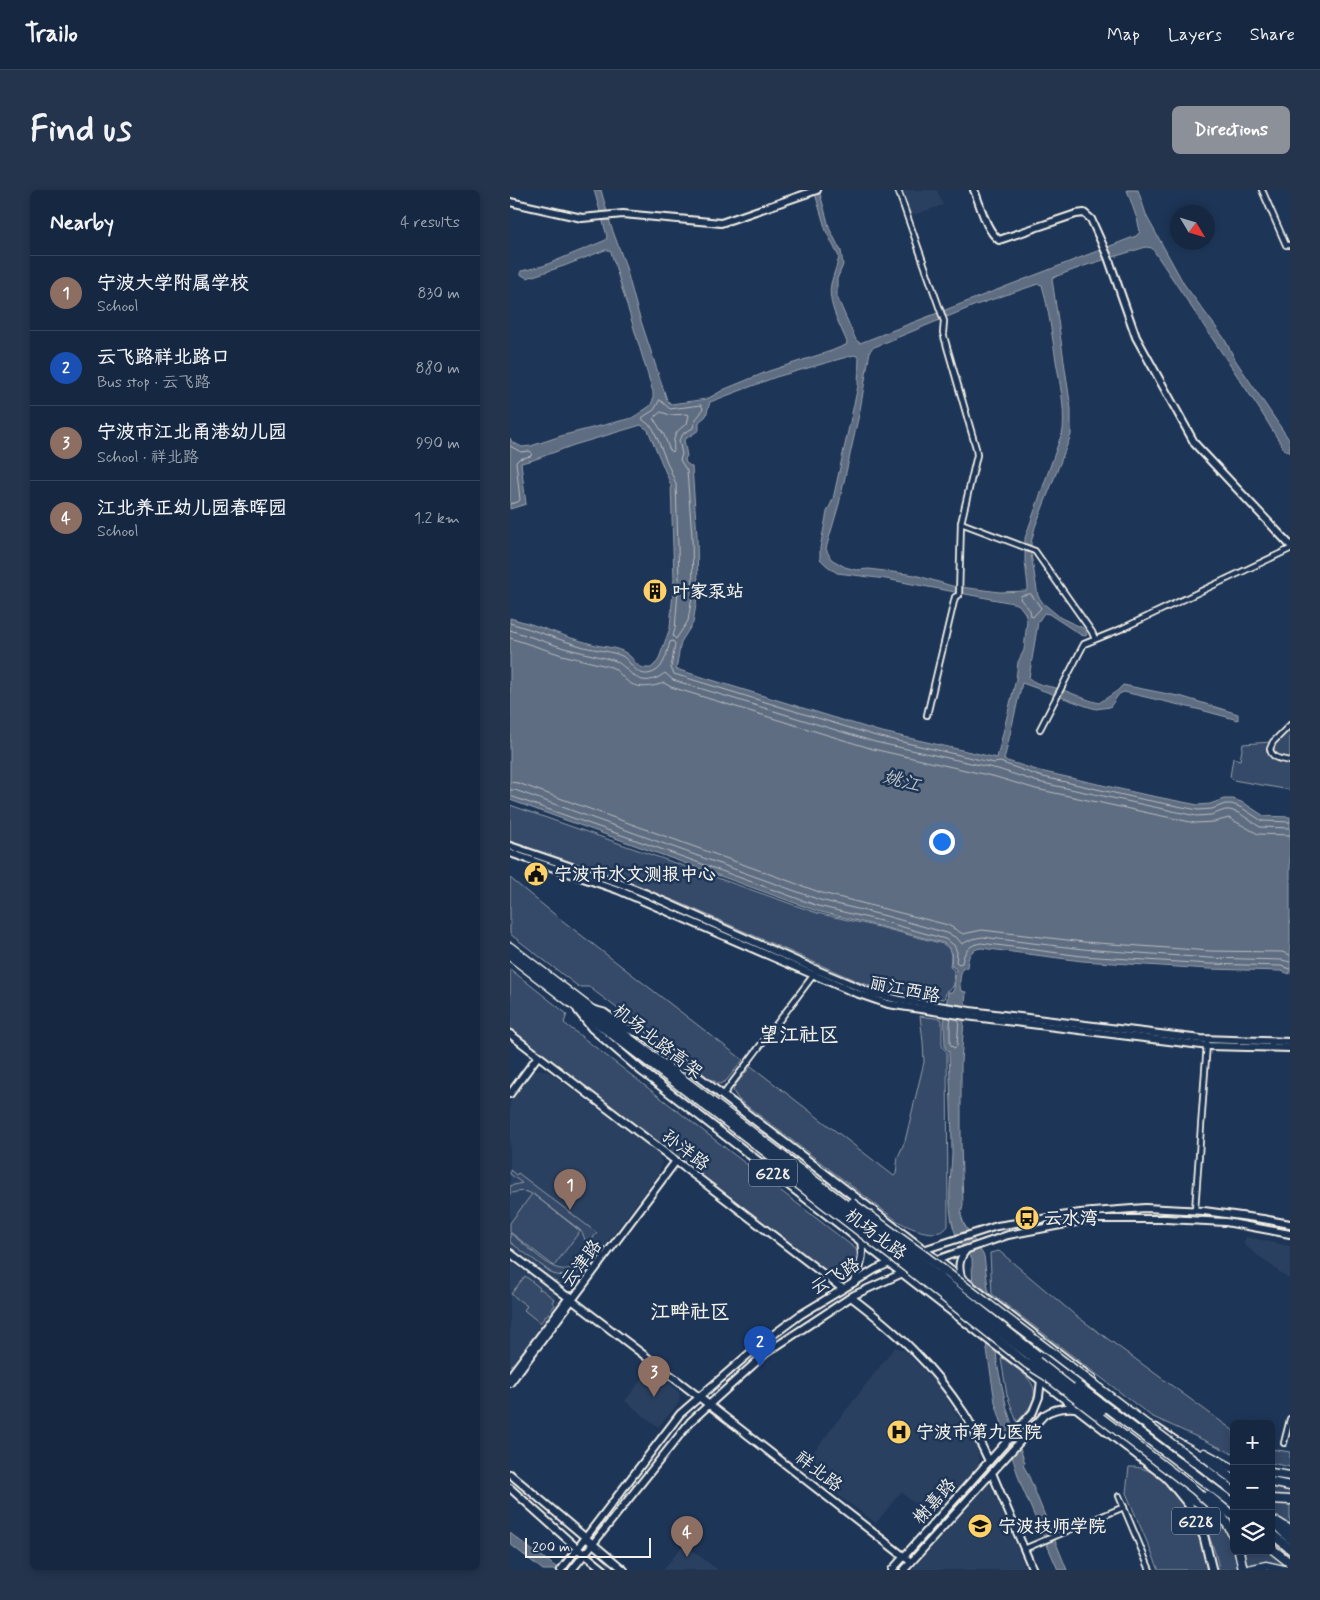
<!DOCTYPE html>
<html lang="en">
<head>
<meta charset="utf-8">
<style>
  :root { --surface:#162841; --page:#23344c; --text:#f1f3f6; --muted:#9ea6b1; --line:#35445a; --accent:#8c9099 }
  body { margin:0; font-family:Mynerve,"LXGW WenKai TC",sans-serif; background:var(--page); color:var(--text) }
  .controls { position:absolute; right:15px; bottom:15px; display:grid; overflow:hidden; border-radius:8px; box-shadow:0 2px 8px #0003 }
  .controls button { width:45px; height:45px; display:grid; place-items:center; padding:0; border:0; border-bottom:1px solid var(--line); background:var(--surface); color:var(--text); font:25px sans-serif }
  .compass { position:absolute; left:660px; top:15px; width:45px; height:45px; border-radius:50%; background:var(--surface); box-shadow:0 2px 8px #0003; rotate:128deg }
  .scale { position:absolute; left:15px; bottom:12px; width:126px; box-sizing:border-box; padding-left:5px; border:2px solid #f4f1e8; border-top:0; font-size:14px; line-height:18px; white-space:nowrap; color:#f4f1e8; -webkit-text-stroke:4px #1d3557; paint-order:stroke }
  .you { position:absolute; left:431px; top:651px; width:18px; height:18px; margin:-12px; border:4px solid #fff; border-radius:50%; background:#1a73e8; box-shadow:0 0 0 8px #1a73e833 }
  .badge { display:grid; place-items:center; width:32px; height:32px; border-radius:50%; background:var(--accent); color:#fff; font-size:16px; font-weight:700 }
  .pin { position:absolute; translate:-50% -41px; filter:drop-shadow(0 1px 2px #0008) }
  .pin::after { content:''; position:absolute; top:26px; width:18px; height:15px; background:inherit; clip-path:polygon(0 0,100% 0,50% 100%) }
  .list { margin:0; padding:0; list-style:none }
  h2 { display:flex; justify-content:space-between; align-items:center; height:65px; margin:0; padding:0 20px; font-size:21px }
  h2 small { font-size:16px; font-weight:400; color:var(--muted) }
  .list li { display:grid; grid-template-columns:32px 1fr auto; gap:15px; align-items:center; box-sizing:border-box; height:75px; padding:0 20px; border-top:1px solid var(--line) }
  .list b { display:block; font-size:19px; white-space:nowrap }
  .list p { margin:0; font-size:16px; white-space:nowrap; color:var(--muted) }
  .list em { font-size:16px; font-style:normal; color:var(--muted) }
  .icon { flex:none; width:28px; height:28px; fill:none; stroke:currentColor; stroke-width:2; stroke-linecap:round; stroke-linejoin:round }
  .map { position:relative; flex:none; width:780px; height:1380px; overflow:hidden; border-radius:8px }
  header { display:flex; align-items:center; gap:30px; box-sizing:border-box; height:70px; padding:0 25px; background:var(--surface); border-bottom:1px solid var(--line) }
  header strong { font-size:24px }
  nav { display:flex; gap:28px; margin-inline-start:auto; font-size:18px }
  .intro { display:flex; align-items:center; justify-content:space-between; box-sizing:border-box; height:120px; padding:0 30px }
  h1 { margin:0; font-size:35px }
  .button { padding:12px 22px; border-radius:8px; background:var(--accent); color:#fff; font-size:18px; font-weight:700 }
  main { display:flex; gap:30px; padding:0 30px }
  aside { flex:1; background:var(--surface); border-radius:8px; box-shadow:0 2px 8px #0003 }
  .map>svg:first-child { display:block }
  .built { fill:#2a4060 }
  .green { fill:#354a67; stroke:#949ea8 }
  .water { fill:#5e6d82; stroke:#9aa2ab; fill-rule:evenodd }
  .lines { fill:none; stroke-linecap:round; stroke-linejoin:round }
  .shore { stroke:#b8bcbf; stroke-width:1 }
  .street-casing { stroke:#f4f1e8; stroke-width:8 }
  .secondary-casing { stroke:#f4f1e8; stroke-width:10 }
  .primary-casing { stroke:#f4f1e8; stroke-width:11 }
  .highway-casing { stroke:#f4f1e8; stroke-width:11 }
  .street { stroke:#1d3557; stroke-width:4.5 }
  .secondary { stroke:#1d3557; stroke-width:6 }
  .primary { stroke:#1d3557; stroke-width:7 }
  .highway { stroke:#1d3557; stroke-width:8 }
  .highway-bridge-casing { stroke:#f4f1e8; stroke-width:11; stroke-linecap:butt }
  .highway-bridge { stroke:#1d3557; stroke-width:8 }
  .labels { text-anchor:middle; stroke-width:5; stroke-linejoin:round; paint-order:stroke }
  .shield { fill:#1d3557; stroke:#b4b9bc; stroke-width:1 }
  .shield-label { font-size:16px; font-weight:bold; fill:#f4f1e8 }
  .poi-label { font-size:18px; font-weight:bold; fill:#f4f1e8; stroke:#1d3557; text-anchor:start }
  .street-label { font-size:18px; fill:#f4f1e8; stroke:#1d3557 }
  .water-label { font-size:19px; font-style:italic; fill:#c0c3c4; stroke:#1d3557 }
  .quarter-label { font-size:20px; font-weight:bold; fill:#f4f1e8; stroke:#1d3557 }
</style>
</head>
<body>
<header>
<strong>Trailo</strong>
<nav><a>Map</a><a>Layers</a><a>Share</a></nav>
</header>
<div class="intro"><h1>Find us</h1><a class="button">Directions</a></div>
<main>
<aside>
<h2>Nearby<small>4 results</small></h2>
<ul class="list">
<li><span class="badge" style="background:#8d6e63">1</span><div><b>宁波大学附属学校</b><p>School</p></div><em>830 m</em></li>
<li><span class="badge" style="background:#1a4fb4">2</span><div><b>云飞路祥北路口</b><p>Bus stop · 云飞路</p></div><em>880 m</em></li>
<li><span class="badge" style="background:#8d6e63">3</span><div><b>宁波市江北甬港幼儿园</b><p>School · 祥北路</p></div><em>990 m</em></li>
<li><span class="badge" style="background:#8d6e63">4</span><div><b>江北养正幼儿园春晖园</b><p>School</p></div><em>1.2 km</em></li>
</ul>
</aside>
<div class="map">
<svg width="780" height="1380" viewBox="0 0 780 1380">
  <rect width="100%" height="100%" fill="#1d3557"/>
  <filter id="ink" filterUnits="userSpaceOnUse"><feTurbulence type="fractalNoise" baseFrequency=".02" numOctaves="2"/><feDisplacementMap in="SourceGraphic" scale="10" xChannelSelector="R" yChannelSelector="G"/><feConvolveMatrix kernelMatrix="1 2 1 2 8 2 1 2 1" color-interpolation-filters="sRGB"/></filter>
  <g filter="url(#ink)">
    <g class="built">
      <path d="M 391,0 L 427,0 L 433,15 L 400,26 Z"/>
      <path d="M 29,879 L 39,882 L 148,964 L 152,972 L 149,983 L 66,1094 L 60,1097 L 50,1097 L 0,1058 L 0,912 L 21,883 Z"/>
      <path d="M 736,1047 L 780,1056 L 780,1090 L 733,1054 Z"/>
      <path d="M 0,1071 L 43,1103 L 48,1112 L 47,1120 L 0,1180 Z"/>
      <path d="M 385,1157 L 395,1161 L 427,1194 L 464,1251 L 468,1261 L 469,1275 L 445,1304 L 422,1328 L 391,1302 L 366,1333 L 291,1278 Z"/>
      <path d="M 140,1178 L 170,1203 L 169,1213 L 148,1237 L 115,1211 Z"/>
      <path d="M 480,1293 L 516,1380 L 402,1380 Z"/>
      <path d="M 174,1354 L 208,1380 L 153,1380 Z"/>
    </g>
    <g class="green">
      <path d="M 780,539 L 780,567 L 767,565 L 763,561 L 763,557 Z"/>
      <path d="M 761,552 L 757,559 C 762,572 767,571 780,573 L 780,600 L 723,590 L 720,587 L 723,568 L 730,570 L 733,554 Z"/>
      <path d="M 0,615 L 307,723 L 373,738 L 433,754 C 443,760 441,767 440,777 L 444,780 L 443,797 L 439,800 L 437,800 L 434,809 L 371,799 L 349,792 L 168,712 L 88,682 L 0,651 Z"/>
      <path d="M 0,688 L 49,728 L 233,870 L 216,891 L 210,894 L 200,889 L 79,797 L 69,797 L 0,744 Z"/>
      <path d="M 0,779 L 57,824 L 54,833 L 346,1059 C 353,1076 337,1092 319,1085 L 0,838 Z"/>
      <path d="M 410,826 L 432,829 L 432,855 L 433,858 L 437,862 L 438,1036 C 428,1051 399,1038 386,1030 L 228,909 L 223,901 L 224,897 L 241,876 L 384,986 L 386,984 L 388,967 L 395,951 L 414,872 L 413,852 Z"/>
      <path d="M 0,980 L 6,985 L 8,983 L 87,1043 L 83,1048 C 87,1072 69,1092 43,1084 L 0,1052 L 0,1043 C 12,1052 32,1071 44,1077 C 68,1088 85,1058 70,1040 L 23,1004 L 70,1041 L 44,1076 L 0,1042 L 0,1033 L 22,1004 C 15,1000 7,1001 0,1004 L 0,996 L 12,993 L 0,984 Z"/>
      <path d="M 489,1061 L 565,1125 L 724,1241 L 724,1264 L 641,1226 L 482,1104 L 480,1063 Z"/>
      <path d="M 15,1086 L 30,1098 L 29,1100 L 31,1099 L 44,1109 L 42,1112 L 45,1115 L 30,1133 L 14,1120 L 17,1116 L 1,1104 Z"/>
      <path d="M 493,1168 C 521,1190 540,1199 507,1232 L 497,1205 L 491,1169 Z"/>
      <path d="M 761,1259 L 780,1262 L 780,1277 L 761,1273 Z"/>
      <path d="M 619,1277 C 623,1277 629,1277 634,1279 C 654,1285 677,1317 685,1335 C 691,1350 695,1365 698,1380 L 649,1380 L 616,1303 Z"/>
      <path d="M 715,1277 L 724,1279 L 724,1361 L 761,1361 L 761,1288 L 780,1291 L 780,1380 L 709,1380 C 706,1358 695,1338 686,1318 Z"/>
    </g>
    <g class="water">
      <path d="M 84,0 L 91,0 L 101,36 L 115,74 L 128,122 L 157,210 L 161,214 L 197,209 L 215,199 L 259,181 L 321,161 L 336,155 L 337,152 C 330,135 317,113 321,94 C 323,85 327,76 329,67 L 316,41 L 304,0 L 309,0 L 320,40 L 331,61 L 333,75 L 327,89 L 327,107 L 346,150 L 350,153 L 626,46 L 630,42 L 628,32 L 617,0 L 628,0 L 637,27 L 674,94 L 714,148 L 726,171 L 780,251 L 780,263 L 774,259 L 750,220 L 642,58 L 636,57 L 577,75 L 547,86 L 542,89 L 561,219 L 561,245 L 525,337 L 521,353 L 521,364 L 528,406 L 533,413 L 551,428 L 573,438 L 577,444 L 576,446 L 571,445 L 539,424 L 534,423 L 528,432 L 519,488 C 527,496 542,496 553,500 C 565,504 576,510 589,513 L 607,501 L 613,495 L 673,507 L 728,524 L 728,530 L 691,520 L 614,502 L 609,504 L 600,517 L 586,519 L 576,516 L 512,493 L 494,570 L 530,581 L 632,604 L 688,615 L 700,614 L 714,609 L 723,609 L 734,613 L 754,626 L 780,627 L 780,784 L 771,781 L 699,779 L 572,771 L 471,758 C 459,760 458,767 457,778 L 453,778 C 450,784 449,794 451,801 L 456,802 L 451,872 L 451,954 L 453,1014 L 451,1025 L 454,1034 L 474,1066 L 488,1178 L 497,1219 L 515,1273 L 513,1275 L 518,1284 L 557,1380 L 548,1380 L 511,1295 L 485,1212 L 476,1153 L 463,1107 L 462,1069 C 454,1060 446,1048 443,1036 C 437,1013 441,987 442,964 C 442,930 440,895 439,861 L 435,858 L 434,833 L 438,802 L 442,802 L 444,799 L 446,780 L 445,778 L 441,776 C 442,766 443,759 434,753 L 373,737 L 307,721 L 0,610 L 0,428 C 28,435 54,447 82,454 C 93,457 107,457 116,463 C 127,470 124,479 141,478 L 148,471 L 160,438 L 164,389 L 161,295 L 138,240 L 131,235 L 64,255 L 23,270 L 11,273 L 16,314 L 0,319 L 0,248 L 2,252 L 12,257 L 21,256 L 54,245 L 122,228 L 140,216 L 143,210 L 143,202 L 101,62 L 98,60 L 95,60 L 54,76 L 17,88 L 10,84 L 11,81 L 33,76 L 96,50 L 97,46 ZM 528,94 L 532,95 C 539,120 542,145 546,171 C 550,194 555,216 553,240 L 515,348 L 515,371 L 518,397 L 516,401 L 490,402 L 442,396 L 405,385 L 359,379 L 346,380 L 335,377 L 321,369 L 316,359 L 317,355 L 329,314 L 350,220 L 360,161 L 362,158 L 466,115 ZM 344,165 L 349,167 L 348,196 L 323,309 L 317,322 L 310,358 L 310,369 L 316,375 L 327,383 L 376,389 L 503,413 L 509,415 L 515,423 L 517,431 L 514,460 L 508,472 L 506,489 L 487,568 L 368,541 L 166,479 L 171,452 L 183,433 L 188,402 L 187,346 L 182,277 L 176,273 L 175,269 L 177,266 L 174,250 L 189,240 L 189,232 L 196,226 L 200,212 L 266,187 Z"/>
      <path d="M 0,1343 L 26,1363 L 30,1365 L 50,1380 L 33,1380 L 0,1354 Z"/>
    </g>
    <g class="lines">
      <g class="shore">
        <path d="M 150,210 L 160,219 L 191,215 L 193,218 C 191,226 185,226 183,238 L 174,243 L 169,250 L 172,264 L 170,270 L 177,281 L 182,346 L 183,401 L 178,431 L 166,449 L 163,446 L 165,439 L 169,389 L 166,294 L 143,238 L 132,229 L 133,227 L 144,220 Z"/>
        <path d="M 151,222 L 160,225 L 177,224 L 179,225 L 177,234 C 166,240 162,247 164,260 L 163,262 L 160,261 L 154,245 L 144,229 L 145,227 Z"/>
        <path d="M 0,256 L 11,262 L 20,261 L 22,263 L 21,266 L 9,269 L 6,272 L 10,310 L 8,312 L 0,314"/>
        <path d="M 521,404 L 531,418 L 523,427 L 521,426 L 520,420 L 510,409 L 511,406 Z"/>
        <path d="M 0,433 C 25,440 49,450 74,457 C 86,460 101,461 112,466 C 122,472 127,490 144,482 C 154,478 157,462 160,452 L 163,451 L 165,454 L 161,478 L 164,484 L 366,546 L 484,573 L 490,572 L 529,586 L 631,609 L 688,620 L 702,619 L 715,614 L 722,614 L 732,618 L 752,631 L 780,632"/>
        <path d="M 0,440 L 54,458 L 103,470 C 118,475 124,496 144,489 C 148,488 152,485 155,483 L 163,490 L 365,552 L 488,579 L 528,592 L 686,626 L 701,625 L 715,620 L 720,620 L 729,623 L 750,637 L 780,638"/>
        <path d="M 0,448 L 52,465 L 101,477 C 107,479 110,485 116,490 C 126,500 142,497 154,493 L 161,497 L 363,559 L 486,587 L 526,599 L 685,633 L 704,632 L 719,628 L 748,644 L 780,645"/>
        <path d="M 0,592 L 8,593 L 312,703 L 438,735 L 453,744 L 472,740 L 574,752 L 700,761 L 772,762 L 780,765"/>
        <path d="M 0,600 L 5,600 L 310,710 L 376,726 L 437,743 L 447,748 L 452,754 L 462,749 L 472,747 L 573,759 L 699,768 L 772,770 L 780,772"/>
        <path d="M 0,606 L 137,654 L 308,716 L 375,732 L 435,749 L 444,755 L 447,762 L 446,772 L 449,774 L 452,773 C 454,761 459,755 471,753 L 572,766 L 699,774 L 771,776 L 780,779"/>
        <path d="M 441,828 L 440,834 L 440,854 L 444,858 L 447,856 L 449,829"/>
      </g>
      <defs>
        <g id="street">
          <path d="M 388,0 L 434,131 L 433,143 L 466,258 L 467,265 L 451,333 L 449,405 L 445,407 L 417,525"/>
          <path d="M 752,0 L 776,55 L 780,55"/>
          <path d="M 451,333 L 525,361 L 582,442 L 585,449"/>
          <path d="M 780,535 L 763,552 L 760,559 C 762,569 772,569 780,571"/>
          <path d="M 530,539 L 574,454 L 611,439 L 780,359"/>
          <path d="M 213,905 L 305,783"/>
          <path d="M 685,1020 L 697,853"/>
          <path d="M 774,1253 L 780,1229"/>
          <path d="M 609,1306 L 640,1380"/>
          <path d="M 514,1359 L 614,1317"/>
        </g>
        <g id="secondary">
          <path d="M 464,0 C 471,16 475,39 489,50 L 566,24 L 574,23 L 581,29 L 598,67 L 626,147 L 685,254 L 780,355"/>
          <path d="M 0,12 L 72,28 L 113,24 L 211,33 L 307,0"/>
          <path d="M 0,656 L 112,694 L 137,704 L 307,780 L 362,803 L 390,810 L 460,821 L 691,849 L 780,852"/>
          <path d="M 0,663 L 108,700 L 343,802 L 378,814 L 456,826 L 699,856 L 780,858"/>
          <path d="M 0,844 L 333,1099"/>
          <path d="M 0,904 L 28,866"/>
          <path d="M 410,1061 L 487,1036 L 570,1023 L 635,1018 L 694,1021 L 753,1029 L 780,1034"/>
          <path d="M 0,1063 L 189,1207 L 401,1372"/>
          <path d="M 423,1071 L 498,1045 L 582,1029 L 656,1029 L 716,1032 L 780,1044"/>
          <path d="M 451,1087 C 448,1076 449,1069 456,1060"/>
          <path d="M 343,1093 C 350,1078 354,1067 351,1051"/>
          <path d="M 341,1107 C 387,1142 422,1174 454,1223 C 464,1238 471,1255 479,1271"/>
          <path d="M 0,1186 L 60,1106"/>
          <path d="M 0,1193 L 166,971"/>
          <path d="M 482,1283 L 523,1380"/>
          <path d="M 0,1284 L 114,1380"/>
          <path d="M 0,1298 L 68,1359 L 94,1380"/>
          <path d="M 51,1380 L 170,1224 L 248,1156 L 290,1125 L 366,1079 L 382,1072"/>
          <path d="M 62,1380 L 180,1232 L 256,1163 L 344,1105 L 395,1082"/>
          <path d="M 382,1380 L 523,1222 L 529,1207 L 531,1190"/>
          <path d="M 394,1380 L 534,1225 C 544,1218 554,1217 566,1218"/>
        </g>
        <g id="primary">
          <path d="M 68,820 L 82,838 L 133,882 L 657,1288 L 679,1315 L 694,1347 L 702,1380"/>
          <path d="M 83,820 L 94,823 L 114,837 L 134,845 L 582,1189"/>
          <path d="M 646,1238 L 667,1252"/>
        </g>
        <g id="highway">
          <path d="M 0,757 L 282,973"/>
          <path d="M 0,766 L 274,976"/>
          <path d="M 667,1252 L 693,1267 L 724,1290"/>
          <path d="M 694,1263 L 724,1279"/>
          <path d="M 696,1280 L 724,1302"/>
          <path d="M 761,1283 L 780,1286"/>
          <path d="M 657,1288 L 681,1308 L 724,1335"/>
          <path d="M 761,1292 L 780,1296"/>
          <path d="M 761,1309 L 780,1310"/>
          <path d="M 761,1330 L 780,1349"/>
          <path d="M 767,1332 L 780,1340"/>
          <path d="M 719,1337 L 724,1347"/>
          <path d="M 761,1343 L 780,1359"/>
          <path d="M 761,1358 L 780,1373"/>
          <path d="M 729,1361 L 733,1380"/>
          <path d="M 738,1380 L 756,1376 L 774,1380"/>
        </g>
      </defs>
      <use href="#street" class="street-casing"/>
      <use href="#secondary" class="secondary-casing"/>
      <use href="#primary" class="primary-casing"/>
      <use href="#highway" class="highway-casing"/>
      <use href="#street" class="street"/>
      <use href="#secondary" class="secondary"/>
      <use href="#primary" class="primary"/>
      <use href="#highway" class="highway"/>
      <defs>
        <g id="highway-bridge">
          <path d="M 277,970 L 389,1055 L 527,1165"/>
          <path d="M 274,976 L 406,1077 L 591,1221"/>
          <path d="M 271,981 L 405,1084 L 516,1173 L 535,1185 L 685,1300 L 709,1322 L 719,1337"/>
          <path d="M 342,1013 L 415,1066 L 696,1280"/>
          <path d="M 568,1196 L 724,1314"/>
          <path d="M 698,1305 L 724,1327"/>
        </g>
      </defs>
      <use href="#highway-bridge" class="highway-bridge-casing"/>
      <use href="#highway-bridge" class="highway-bridge"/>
    </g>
  </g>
  <defs>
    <symbol id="building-disc" viewBox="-11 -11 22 22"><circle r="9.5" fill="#ffd166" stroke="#1d3557"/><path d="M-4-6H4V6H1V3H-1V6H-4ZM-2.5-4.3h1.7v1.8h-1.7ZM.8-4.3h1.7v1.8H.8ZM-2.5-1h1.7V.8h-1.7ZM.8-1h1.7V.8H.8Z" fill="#111"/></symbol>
    <symbol id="civic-disc" viewBox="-11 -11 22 22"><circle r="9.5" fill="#ffd166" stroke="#1d3557"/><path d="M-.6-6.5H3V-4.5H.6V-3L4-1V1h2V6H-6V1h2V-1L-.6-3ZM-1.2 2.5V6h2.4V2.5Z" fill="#111"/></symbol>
    <symbol id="bus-disc" viewBox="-11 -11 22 22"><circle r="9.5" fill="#ffd166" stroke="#1d3557"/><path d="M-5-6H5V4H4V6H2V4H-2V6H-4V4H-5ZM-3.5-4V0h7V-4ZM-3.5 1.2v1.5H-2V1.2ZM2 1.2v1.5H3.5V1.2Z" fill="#111"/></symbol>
    <symbol id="hospital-disc" viewBox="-11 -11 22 22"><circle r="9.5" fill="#ffd166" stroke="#1d3557"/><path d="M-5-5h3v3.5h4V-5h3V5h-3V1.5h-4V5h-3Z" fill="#111"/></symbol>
    <symbol id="university-disc" viewBox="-11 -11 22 22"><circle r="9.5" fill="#ffd166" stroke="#1d3557"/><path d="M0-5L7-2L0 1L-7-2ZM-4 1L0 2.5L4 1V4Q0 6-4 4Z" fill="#111"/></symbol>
  </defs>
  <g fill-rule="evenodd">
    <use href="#building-disc" x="131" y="387" width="28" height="28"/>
    <use href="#civic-disc" x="12" y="670" width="28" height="28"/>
    <use href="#bus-disc" x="503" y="1014" width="28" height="28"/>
    <use href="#hospital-disc" x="375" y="1228" width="28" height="28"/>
    <use href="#university-disc" x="456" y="1322" width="28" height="28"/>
  </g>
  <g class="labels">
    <g class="shield">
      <rect x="239" y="969.5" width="48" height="27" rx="4"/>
      <rect x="662" y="1317.5" width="48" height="27" rx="4"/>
    </g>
    <g class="shield-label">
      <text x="263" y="989">G228</text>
      <text x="686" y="1337">G228</text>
    </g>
    <g class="poi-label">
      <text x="162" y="407">叶家泵站</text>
      <text x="44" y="690">宁波市水文测报中心</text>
      <text x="534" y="1034">云水湾</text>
      <text x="406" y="1248">宁波市第九医院</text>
      <text x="488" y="1342">宁波技师学院</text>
    </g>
    <g class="street-label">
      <text transform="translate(395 799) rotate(12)" y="6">丽江西路</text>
      <text transform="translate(148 851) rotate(38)" y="6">机场北路高架</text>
      <text transform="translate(176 960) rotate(38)" y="6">孙洋路</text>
      <text transform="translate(366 1044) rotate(37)" y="6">机场北路</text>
      <text transform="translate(71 1073) rotate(-53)" y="6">云津路</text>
      <text transform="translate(325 1086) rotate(-31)" y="6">云飞路</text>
      <text transform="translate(309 1281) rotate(38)" y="6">祥北路</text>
      <text transform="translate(424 1311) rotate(-48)" y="6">榭嘉路</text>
    </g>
    <g class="water-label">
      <text transform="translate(392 590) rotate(15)" y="7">姚江</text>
    </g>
    <g class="quarter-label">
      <text x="289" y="851">望江社区</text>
      <text x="180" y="1128">江畔社区</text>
    </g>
  </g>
</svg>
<div class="controls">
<button>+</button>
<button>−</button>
<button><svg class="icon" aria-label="layers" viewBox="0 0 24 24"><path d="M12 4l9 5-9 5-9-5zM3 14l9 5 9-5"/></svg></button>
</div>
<svg class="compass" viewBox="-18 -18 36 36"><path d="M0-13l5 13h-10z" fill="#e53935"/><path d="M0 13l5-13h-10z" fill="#9ea6b1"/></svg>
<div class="scale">200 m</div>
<div class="you"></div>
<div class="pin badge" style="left:60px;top:1020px;background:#8d6e63">1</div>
<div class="pin badge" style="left:250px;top:1177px;background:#1a4fb4">2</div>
<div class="pin badge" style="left:144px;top:1207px;background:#8d6e63">3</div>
<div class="pin badge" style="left:177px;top:1367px;background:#8d6e63">4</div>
</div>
</main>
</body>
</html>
